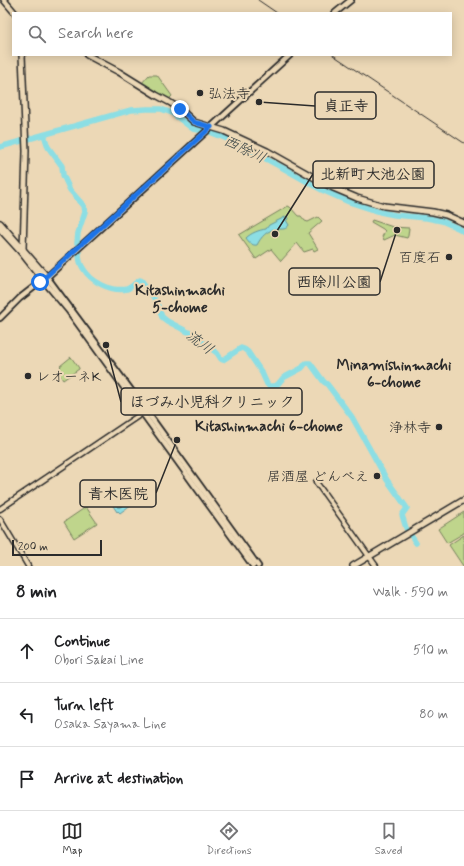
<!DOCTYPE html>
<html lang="en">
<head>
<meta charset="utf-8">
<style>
  :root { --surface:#fff; --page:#f2f2f2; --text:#202124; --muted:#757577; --line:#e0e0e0; --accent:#2b2b2b }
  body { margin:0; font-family:Mynerve,"Klee One",sans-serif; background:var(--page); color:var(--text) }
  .scale { position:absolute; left:12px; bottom:10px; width:90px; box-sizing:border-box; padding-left:4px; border:2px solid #2b2b2b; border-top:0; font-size:11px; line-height:14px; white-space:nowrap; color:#2b2b2b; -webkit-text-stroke:3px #ecd8b6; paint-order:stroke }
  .stop { position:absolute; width:12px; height:12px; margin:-9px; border:3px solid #1a73e8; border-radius:50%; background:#fff }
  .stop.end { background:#1a73e8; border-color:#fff; box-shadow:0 1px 4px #0008 }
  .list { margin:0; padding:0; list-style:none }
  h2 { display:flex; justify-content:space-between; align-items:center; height:52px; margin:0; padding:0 16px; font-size:17px }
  h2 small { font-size:13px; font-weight:400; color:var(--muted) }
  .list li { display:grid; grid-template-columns:26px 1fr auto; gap:12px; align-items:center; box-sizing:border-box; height:64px; padding:0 16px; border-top:1px solid var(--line) }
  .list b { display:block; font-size:15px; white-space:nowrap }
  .list p { margin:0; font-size:13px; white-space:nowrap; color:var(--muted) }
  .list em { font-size:13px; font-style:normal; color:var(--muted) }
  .icon { flex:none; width:22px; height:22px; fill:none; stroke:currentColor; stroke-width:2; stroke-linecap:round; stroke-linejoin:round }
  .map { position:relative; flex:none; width:464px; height:566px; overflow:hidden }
  .search { position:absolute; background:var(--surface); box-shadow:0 2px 10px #0003; left:12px; right:12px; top:12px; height:44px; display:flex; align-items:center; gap:10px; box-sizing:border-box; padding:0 14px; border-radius:0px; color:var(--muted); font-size:15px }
  .sheet { height:244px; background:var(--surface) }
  nav { display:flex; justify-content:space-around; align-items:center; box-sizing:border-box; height:56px; border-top:1px solid var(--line); background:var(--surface); font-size:11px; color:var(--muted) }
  nav a { display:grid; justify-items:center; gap:2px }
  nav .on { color:var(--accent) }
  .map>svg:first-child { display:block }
  .green { fill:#bfd58c; stroke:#75805c }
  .water { fill:#8cdee4; stroke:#65969a }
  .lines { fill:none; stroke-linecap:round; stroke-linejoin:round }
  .shore { stroke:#527375; stroke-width:1 }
  .river { stroke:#8cdee4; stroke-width:5.5 }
  .tertiary-casing { stroke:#2b2b2b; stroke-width:7 }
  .secondary-casing { stroke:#2b2b2b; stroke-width:8 }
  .primary-casing { stroke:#2b2b2b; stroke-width:8 }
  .tertiary { stroke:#ecd8b6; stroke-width:4 }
  .secondary { stroke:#ecd8b6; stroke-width:4.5 }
  .primary { stroke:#ecd8b6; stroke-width:5 }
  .rail { stroke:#2b2b2b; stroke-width:1 }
  .route { stroke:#1a73e8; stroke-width:5 }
  .poi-dot { fill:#2b2b2b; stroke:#ecd8b6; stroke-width:1.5 }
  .labels { text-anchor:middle; stroke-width:4; stroke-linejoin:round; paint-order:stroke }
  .poi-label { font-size:14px; fill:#2b2b2b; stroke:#ecd8b6; text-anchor:end }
  .water-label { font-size:15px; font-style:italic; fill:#3a4647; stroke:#ecd8b6 }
  .neighbourhood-label { font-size:15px; font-weight:bold; fill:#2b2b2b; stroke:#ecd8b6 }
  .leader { fill:none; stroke:#2b2b2b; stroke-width:1.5 }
  .callout-dot { fill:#2b2b2b; stroke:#ecd8b6; stroke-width:1.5 }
  .callout { fill:#ecd8b6; stroke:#2b2b2b; stroke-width:1.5 }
  .callout-label { font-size:15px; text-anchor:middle; font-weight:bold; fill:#2b2b2b }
</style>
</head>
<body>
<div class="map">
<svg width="464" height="566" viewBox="0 0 464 566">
  <rect width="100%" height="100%" fill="#ecd8b6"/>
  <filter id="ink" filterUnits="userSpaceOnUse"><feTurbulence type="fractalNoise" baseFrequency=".025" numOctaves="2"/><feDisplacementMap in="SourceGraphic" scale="8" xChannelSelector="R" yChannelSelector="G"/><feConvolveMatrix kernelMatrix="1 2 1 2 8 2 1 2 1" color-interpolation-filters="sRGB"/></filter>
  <g filter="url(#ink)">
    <g class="green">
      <path d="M 149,75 L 157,75 L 172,96 L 169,99 L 141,84 Z"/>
      <path d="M 288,206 L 290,207 L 298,216 L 301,216 L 305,221 L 308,222 L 318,217 L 322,221 L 308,233 L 318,249 L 314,251 L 313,249 L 304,252 L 297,243 L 281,261 L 271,249 L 256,259 L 239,235 Z"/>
      <path d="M 372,220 L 393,227 L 409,228 L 408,236 L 407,238 L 395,235 L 384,240 L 382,237 L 385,231 L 383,229 L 371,222 Z"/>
      <path d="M 71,357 L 79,368 L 79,369 L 63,380 L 57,371 L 61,367 L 60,366 Z"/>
      <path d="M 86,507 L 97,523 L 74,538 L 64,522 Z"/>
      <path d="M 464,512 L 464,533 L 447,543 L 438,529 Z"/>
      <path d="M 464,535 L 464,566 L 463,566 L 449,545 Z"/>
    </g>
    <g class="water">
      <path d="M 287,216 L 288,219 L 286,220 L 289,225 C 286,230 283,229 277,229 C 267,230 261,237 257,245 C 252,246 249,242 246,238 C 251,233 259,230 266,229 L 269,225 Z"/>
      <path d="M 120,487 L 132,504 L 120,513 L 118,511 L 117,512 L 108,498 L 109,497 L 107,495 Z"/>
    </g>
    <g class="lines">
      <path class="shore" d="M 118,493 L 120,494 L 126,502 L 125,504 L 120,507 L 118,507 L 113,498 L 113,496 Z"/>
      <g class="river">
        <path d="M 44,135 L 48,147 L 62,166 L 63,175 L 70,190 L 84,206 L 85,212 L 78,233 L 77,243"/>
        <path d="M 0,147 L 131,110 L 147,109 L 161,109 L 172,113 L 193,129 L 210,132 L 232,141 L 283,168 L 322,190 L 349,202 L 380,212 L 395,215 L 427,218 L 442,221 L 460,229 L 464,232"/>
        <path d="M 79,253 C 79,258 80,264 83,268 C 91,282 111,292 127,289 C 132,287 136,282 140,280 L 142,281 L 146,287 L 156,301 L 162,317 L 167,321 L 192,334 L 213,350 L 217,353 L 221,359 L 223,360 L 241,348 L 244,349 L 248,352 L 262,373 L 267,384 L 269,386 L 275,386 L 278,384 L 283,378 L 302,368 L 306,363 L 310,363 L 324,382 L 327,384 L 352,417 L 387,480 L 407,508 L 402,515 L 406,528 L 416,543"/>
      </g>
      <defs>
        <g id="tertiary">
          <path d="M 316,482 L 376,566"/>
          <path d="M 0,509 L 144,412"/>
          <path d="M 0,519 L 28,566"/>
        </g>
        <g id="secondary">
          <path d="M 335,13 L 351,0"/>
          <path d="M 47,277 L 142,405 L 258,566"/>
          <path d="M 43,280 L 68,310 L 253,566"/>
          <path d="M 0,318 L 20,298 L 47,277 L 290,55"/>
        </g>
        <g id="primary">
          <path d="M 4,0 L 15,13"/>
          <path d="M 87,55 L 119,72 L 156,95 L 169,102 L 180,109 L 194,122 L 224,131 L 267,151 L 331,187 L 357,198 L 384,206 L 433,212 L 446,215 L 464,223"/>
          <path d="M 0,223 L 47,277"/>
          <path d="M 0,229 L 21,252 L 43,280"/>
          <path d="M 21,252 L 23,249 L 26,151 L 22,55"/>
          <path d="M 353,566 L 464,500"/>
        </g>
      </defs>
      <use href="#tertiary" class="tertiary-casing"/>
      <use href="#secondary" class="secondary-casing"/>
      <use href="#primary" class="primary-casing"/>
      <use href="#tertiary" class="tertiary"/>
      <use href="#secondary" class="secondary"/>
      <use href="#primary" class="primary"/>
      <g class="rail">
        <path d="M 258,0 L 277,13"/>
        <path d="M 333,55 L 464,143"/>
      </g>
    </g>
  </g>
  <g class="lines" filter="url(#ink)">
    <path class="route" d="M 40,282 L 211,127 L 197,123 L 194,122 L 180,109"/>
  </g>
  <g class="poi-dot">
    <circle cx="200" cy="93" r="4"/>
    <circle cx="449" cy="257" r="4"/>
    <circle cx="28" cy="376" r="4"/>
    <circle cx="439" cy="427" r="4"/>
    <circle cx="377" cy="476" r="4"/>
  </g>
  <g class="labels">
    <g class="poi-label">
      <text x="208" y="98" text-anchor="start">弘法寺</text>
      <text x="441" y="262">百度石</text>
      <text x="36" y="381" text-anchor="start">レオーネK</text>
      <text x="431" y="432">浄林寺</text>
      <text x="369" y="481">居酒屋 どんべえ</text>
    </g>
    <g class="water-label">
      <text transform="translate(245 149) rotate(26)" y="5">西除川</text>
      <text transform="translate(200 342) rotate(37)" y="5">流川</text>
    </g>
    <g class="neighbourhood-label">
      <text x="180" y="295">Kitashinmachi<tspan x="180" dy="17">5-chome</tspan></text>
      <text x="394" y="370">Minamishinmachi<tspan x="394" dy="17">6-chome</tspan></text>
      <text x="269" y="431">Kitashinmachi 6-chome</text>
    </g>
  </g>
  <path class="leader" d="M259 102L315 106M275 234L313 174M397 230L380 282M106 345L121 402M177 440L156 493"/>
  <g class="callout-dot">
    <circle cx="259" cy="102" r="4"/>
    <circle cx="275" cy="234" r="4"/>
    <circle cx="397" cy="230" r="4"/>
    <circle cx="106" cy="345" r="4"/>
    <circle cx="177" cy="440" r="4"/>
  </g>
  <g class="callout">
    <rect x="315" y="92" width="61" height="27" rx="4"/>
    <rect x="313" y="161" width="121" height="27" rx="4"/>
    <rect x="289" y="268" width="91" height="27" rx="4"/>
    <rect x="121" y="388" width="181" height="27" rx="4"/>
    <rect x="80" y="480" width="76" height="27" rx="4"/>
  </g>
  <g class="callout-label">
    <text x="346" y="111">貞正寺</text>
    <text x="373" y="179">北新町大池公園</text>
    <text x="334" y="287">西除川公園</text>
    <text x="212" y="407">ほづみ小児科クリニック</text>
    <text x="118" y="499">青木医院</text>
  </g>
</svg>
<div class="scale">200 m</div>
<div class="stop" style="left:40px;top:282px"></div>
<div class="stop end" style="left:180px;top:109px"></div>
<div class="search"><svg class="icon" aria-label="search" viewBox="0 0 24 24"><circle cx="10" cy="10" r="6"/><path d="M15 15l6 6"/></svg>Search here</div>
</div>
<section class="sheet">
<h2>8 min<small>Walk · 590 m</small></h2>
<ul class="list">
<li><svg class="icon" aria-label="ahead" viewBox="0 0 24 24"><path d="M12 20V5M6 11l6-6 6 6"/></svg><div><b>Continue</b><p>Obori Sakai Line</p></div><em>510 m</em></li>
<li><svg class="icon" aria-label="left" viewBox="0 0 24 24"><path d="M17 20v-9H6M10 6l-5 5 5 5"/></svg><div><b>Turn left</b><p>Osaka Sayama Line</p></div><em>80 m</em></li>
<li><svg class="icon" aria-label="arrive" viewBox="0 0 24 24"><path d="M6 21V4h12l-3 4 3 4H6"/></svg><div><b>Arrive at destination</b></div></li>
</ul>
</section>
<nav>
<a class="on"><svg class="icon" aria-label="map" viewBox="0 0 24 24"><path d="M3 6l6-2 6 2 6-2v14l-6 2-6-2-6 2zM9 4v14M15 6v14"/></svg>Map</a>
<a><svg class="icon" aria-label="directions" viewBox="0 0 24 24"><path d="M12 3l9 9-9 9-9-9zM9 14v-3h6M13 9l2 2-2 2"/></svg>Directions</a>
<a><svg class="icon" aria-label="saved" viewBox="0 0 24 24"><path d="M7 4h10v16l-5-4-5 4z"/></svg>Saved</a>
</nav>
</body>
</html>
